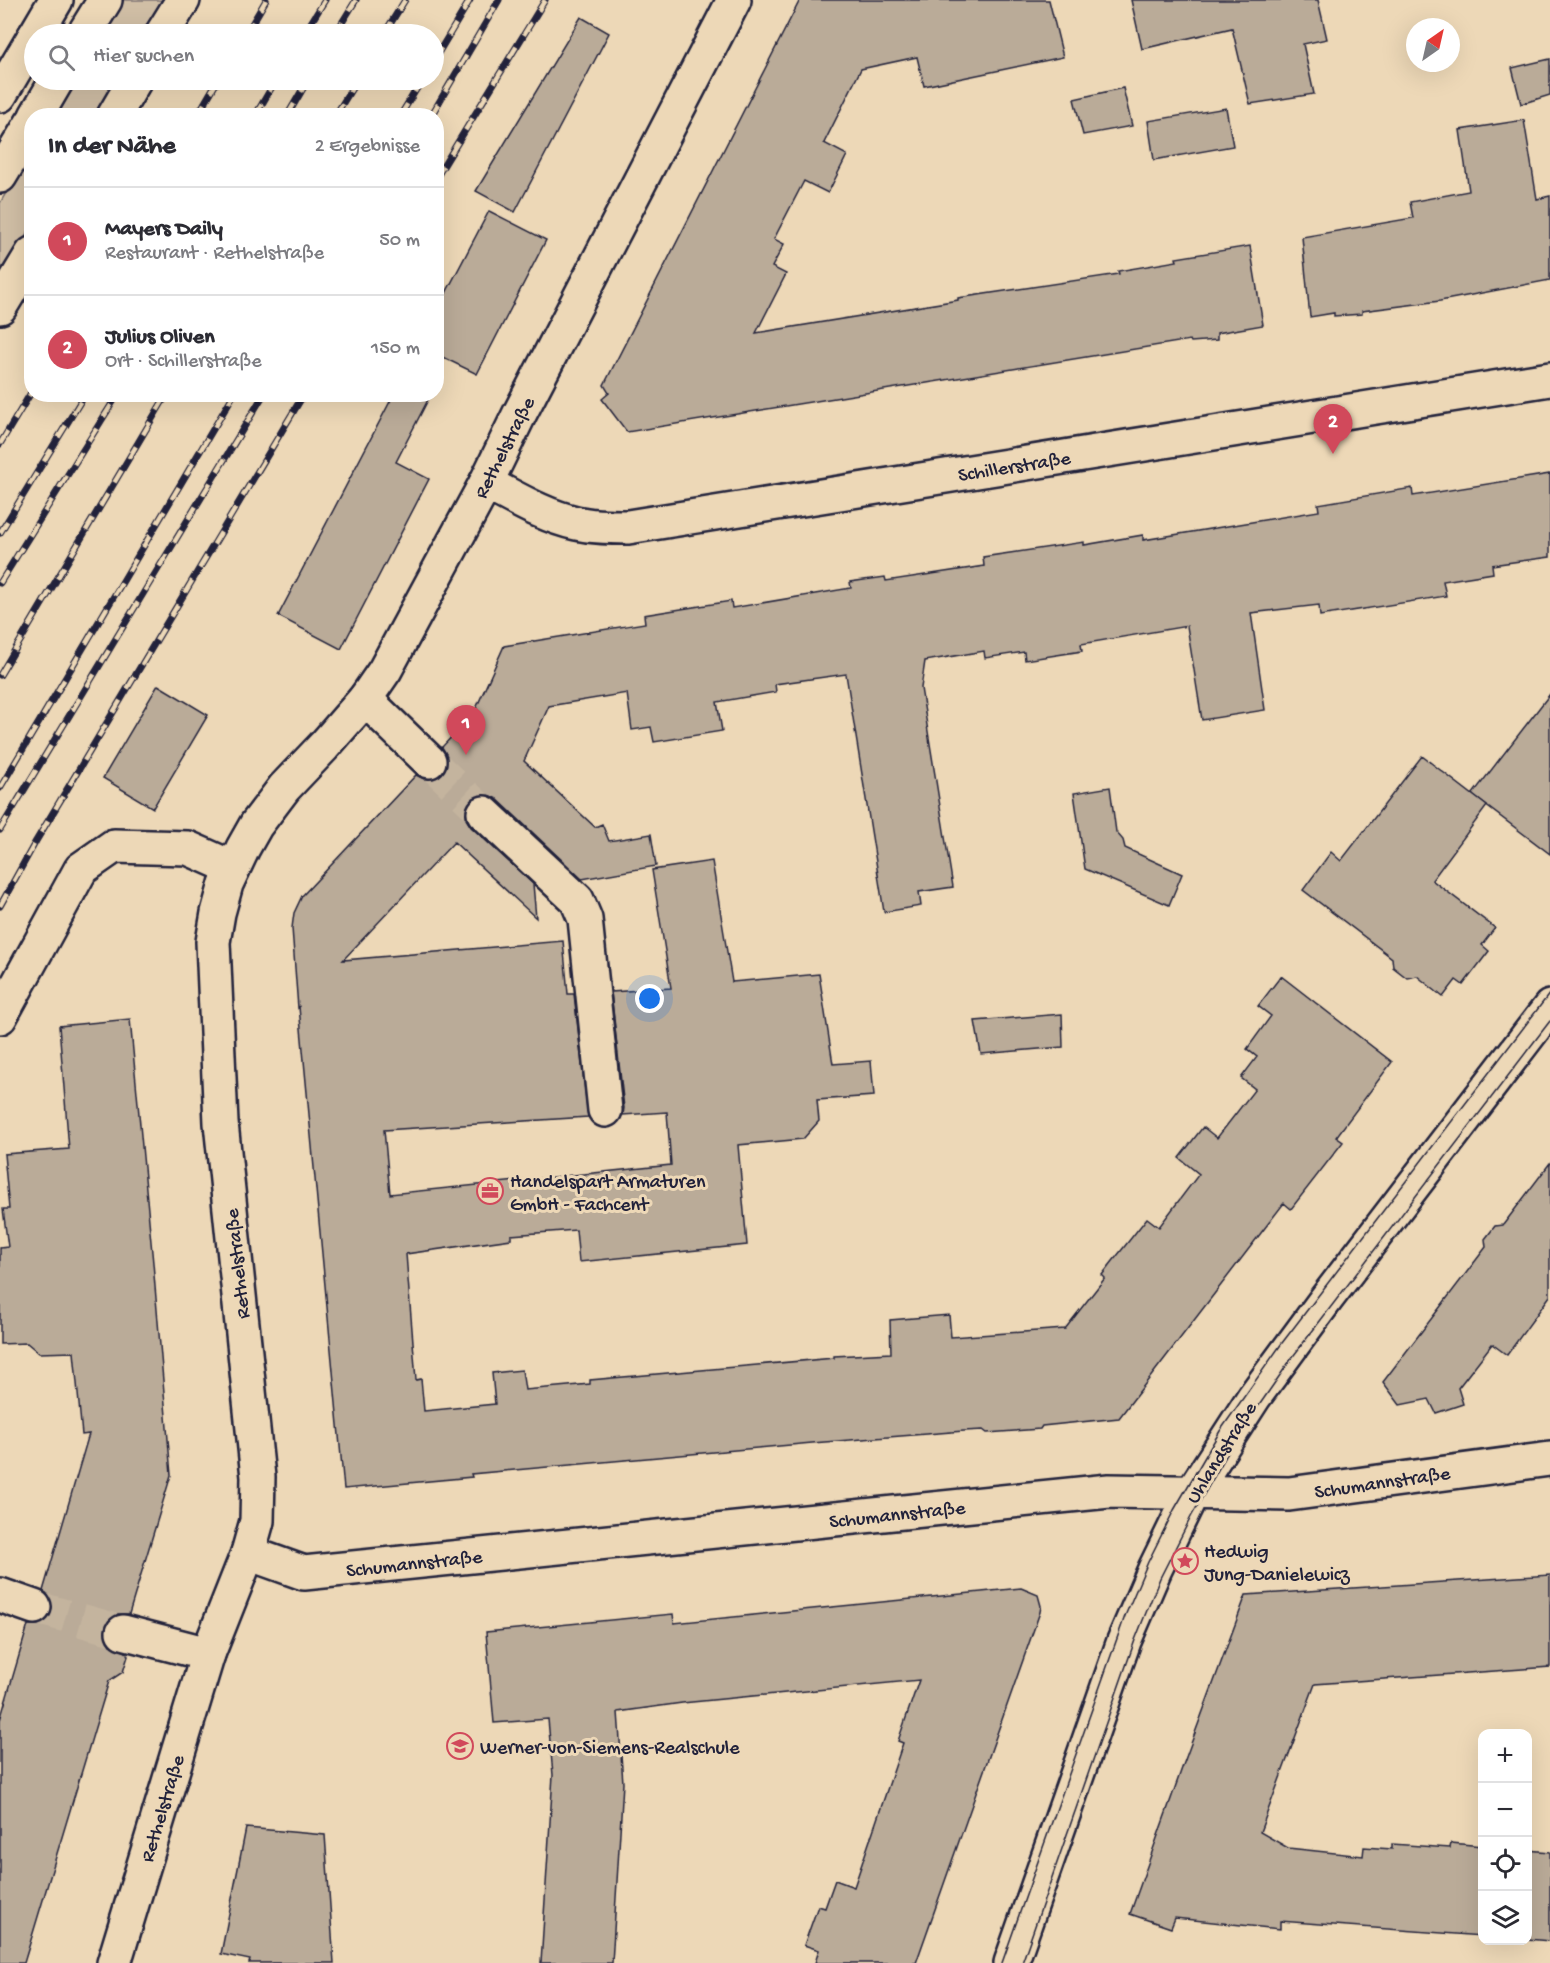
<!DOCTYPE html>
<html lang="de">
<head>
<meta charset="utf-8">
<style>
  :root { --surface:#fff; --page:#f7f7f7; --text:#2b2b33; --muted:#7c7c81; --line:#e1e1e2; --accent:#d1495b }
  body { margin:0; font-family:"Gochi Hand",sans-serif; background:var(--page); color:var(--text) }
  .controls { position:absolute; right:18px; bottom:18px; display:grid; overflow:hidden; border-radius:12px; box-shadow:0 6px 24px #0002 }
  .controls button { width:54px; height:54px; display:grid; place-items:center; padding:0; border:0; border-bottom:2px solid var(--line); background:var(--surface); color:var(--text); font:30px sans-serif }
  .compass { position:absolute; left:1406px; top:18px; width:54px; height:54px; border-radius:50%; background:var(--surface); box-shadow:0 6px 24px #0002; rotate:34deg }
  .you { position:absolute; left:650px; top:999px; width:21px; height:21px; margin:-15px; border:4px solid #fff; border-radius:50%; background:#1a73e8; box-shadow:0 0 0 9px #1a73e833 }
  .badge { display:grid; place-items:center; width:39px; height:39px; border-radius:50%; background:var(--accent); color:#fff; font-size:20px; font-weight:700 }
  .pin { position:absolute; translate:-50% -50px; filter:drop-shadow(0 2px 3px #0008) }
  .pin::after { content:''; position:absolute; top:32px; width:21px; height:18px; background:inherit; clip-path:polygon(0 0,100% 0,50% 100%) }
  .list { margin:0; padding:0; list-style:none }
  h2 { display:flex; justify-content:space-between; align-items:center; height:78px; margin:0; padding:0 24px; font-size:26px }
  h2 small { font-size:20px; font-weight:400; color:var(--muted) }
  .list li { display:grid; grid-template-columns:39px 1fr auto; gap:18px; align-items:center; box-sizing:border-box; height:108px; padding:0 24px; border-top:2px solid var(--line) }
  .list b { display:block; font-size:22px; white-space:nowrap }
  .list p { margin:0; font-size:20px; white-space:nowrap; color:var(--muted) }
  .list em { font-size:20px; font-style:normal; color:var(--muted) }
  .icon { flex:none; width:33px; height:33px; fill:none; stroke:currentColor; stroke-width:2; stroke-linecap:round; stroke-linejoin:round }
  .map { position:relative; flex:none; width:1550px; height:1963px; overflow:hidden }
  .search { position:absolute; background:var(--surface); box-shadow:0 6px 24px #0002; left:24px; top:24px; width:420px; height:66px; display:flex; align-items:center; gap:15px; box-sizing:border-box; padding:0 21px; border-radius:33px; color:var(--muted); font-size:22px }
  .panel { position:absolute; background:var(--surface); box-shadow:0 6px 24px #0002; left:24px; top:108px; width:420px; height:294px; border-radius:24px }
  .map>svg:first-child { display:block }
  .green { fill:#d0bea5; stroke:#797070; stroke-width:1.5 }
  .building { fill:#baab98; stroke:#22223b; stroke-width:1.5 }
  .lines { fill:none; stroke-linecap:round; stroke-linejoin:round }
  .minor-tunnel { stroke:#c4b49e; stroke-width:33; stroke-dasharray:33 16; stroke-linecap:butt }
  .minor-casing { stroke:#22223b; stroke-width:38 }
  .major-casing { stroke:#22223b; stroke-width:38 }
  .minor { stroke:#edd8b7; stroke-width:33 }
  .major { stroke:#edd8b7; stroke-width:33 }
  .tram { stroke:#22223b; stroke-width:1.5 }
  .rail-casing { stroke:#22223b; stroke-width:7 }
  .rail { stroke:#edd8b7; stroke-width:4.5; stroke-dasharray:14; stroke-linecap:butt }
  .labels { text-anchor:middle; stroke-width:6; stroke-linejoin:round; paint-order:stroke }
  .street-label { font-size:20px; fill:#22223b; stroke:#edd8b7 }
  .poi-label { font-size:20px; fill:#22223b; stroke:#edd8b7; text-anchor:start }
</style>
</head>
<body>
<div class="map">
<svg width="1550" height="1963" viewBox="0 0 1550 1963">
  <rect width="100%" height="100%" fill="#edd8b7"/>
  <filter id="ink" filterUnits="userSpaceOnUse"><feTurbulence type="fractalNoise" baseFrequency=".0167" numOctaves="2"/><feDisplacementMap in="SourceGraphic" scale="12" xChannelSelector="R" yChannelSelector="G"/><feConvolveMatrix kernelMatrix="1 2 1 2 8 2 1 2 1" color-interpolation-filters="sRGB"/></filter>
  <g filter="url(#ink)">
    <g class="green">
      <path d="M 121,0 L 167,0 L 147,34 L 101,34 Z"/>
      <path d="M 74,80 L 120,80 L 98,115 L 52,116 Z"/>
      <path d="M 31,150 L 31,227 L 0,280 L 0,203 Z"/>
    </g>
    <g class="building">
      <path d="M 800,0 L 1049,0 L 1063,57 L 924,86 L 917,57 L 861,69 L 824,143 L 847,155 L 828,193 L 804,181 L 774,239 L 784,244 L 772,267 L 786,274 L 756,333 L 958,300 L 958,298 L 1119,274 L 1118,271 L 1177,261 L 1176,258 L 1250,246 L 1263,325 L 1217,333 L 1217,340 L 1191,342 L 1190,340 L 627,432 L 602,399 L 609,393 L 604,385 Z"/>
      <path d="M 1131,0 L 1318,0 L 1327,39 L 1303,44 L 1314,94 L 1250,104 L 1232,28 L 1142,49 Z"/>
      <path d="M 581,17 L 609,33 L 515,212 L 476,191 Z"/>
      <path d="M 1550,59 L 1550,95 L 1521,104 L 1512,68 Z"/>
      <path d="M 1123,88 L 1132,126 L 1083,135 L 1074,99 Z"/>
      <path d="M 1226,108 L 1233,146 L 1154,160 L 1148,121 Z"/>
      <path d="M 1524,120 L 1537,199 L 1550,196 L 1550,280 L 1440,301 L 1362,311 L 1362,314 L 1334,316 L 1334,313 L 1310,317 L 1302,237 L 1413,218 L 1410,202 L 1469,191 L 1460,130 Z"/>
      <path d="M 489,211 L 546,240 L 477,374 L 436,354 L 436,312 Z"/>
      <path d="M 394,394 L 431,394 L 396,462 L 429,479 L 341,649 L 278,616 Z"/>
      <path d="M 1550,474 L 1550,557 L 1492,565 L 1493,573 L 1443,581 L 1446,596 L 1320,616 L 1319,605 L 1251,613 L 1265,710 L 1202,720 L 1187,626 L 1081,644 L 1082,651 L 1025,660 L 1024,652 L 985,658 L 984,651 L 925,661 L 921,688 L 953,887 L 919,892 L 921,906 L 884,912 L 846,674 L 775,684 L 776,692 L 717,702 L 722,731 L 654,742 L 651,727 L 632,730 L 627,693 L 549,706 L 524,761 L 595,827 L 602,824 L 609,841 L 651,834 L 656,866 L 582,879 L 497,799 L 488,795 L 478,795 L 471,800 L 466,808 L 466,819 L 471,827 L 533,884 L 536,918 L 454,842 L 343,960 L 563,941 L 568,994 L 574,994 L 588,1117 L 384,1130 L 390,1194 L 671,1165 L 667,1112 L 623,1115 L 624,1108 L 611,992 L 671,988 L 652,870 L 712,861 L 732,982 L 819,974 L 833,1064 L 871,1061 L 874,1096 L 817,1100 L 819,1121 L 803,1139 L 738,1145 L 747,1245 L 579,1262 L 576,1230 L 511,1235 L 511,1239 L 406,1254 L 416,1380 L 421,1379 L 424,1411 L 495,1404 L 492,1373 L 522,1370 L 525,1390 L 590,1384 L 590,1380 L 834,1358 L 834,1356 L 891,1353 L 890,1320 L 949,1315 L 951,1337 L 1065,1329 L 1105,1278 L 1102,1275 L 1147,1218 L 1159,1227 L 1199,1174 L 1179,1158 L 1203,1127 L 1217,1138 L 1255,1089 L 1241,1078 L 1257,1057 L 1247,1049 L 1271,1016 L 1258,1006 L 1281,976 L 1392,1062 L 1336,1137 L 1343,1142 L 1291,1209 L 1284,1203 L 1119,1418 L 1042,1426 L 1040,1429 L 987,1433 L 983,1430 L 964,1431 L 812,1443 L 471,1474 L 472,1477 L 344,1489 L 299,1007 L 298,1008 L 292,928 L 294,913 L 302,896 L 416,775 L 424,779 L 434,779 L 443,774 L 447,765 L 447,756 L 442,747 L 474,713 L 504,646 L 645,623 L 644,615 L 731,601 L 732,608 L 851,588 L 850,582 L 885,577 L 886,581 L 984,566 L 983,557 L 1084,542 L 1084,545 L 1143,535 L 1143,540 L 1319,511 L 1318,504 L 1412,488 L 1413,496 Z"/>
      <path d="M 158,685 L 208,715 L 153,808 L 103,778 Z"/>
      <path d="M 1550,694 L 1550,854 L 1472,795 Z"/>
      <path d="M 1422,756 L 1487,806 L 1432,880 L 1495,928 L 1482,945 L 1489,951 L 1463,985 L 1456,980 L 1443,997 L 1417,976 L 1407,978 L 1393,967 L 1392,958 L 1303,890 L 1331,852 L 1341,861 Z"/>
      <path d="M 1110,787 L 1116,832 L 1123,840 L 1125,848 L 1182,874 L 1169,905 L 1085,869 L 1074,793 Z"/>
      <path d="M 1062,1014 L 1063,1047 L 981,1054 L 975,1021 Z"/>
      <path d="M 130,1019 L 153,1263 L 171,1475 L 129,1614 L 117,1614 L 110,1618 L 105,1627 L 105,1636 L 110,1645 L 126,1652 L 128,1656 L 123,1672 L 109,1681 L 24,1963 L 0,1963 L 0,1720 L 28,1625 L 38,1625 L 46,1622 L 52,1613 L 52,1603 L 49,1595 L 43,1591 L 89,1434 L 82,1435 L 74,1352 L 39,1353 L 27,1343 L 0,1344 L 0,1248 L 8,1247 L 3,1209 L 9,1209 L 4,1154 L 69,1149 L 59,1026 Z"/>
      <path d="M 1550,1163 L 1550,1296 L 1507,1355 L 1492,1344 L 1458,1388 L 1463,1404 L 1436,1413 L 1429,1399 L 1400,1405 L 1383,1382 L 1486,1247 L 1485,1239 L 1495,1226 L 1503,1225 Z"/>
      <path d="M 1550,1575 L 1550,1667 L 1315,1684 L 1260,1832 L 1288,1848 L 1363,1856 L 1364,1847 L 1392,1849 L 1392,1844 L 1450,1848 L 1451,1843 L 1482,1846 L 1482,1936 L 1280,1921 L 1280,1929 L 1175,1918 L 1171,1928 L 1130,1914 L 1182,1768 L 1246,1595 Z"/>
      <path d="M 1021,1588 L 1038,1595 L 1041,1606 L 1040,1612 L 916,1963 L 815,1963 L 819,1950 L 804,1945 L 818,1906 L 825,1908 L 835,1880 L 854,1887 L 903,1743 L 898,1741 L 919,1680 L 682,1703 L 618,1712 L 623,1783 L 612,1963 L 541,1963 L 553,1775 L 548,1719 L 494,1723 L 486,1632 L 673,1614 L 674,1623 Z"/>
      <path d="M 246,1828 L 325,1835 L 334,1963 L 249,1963 L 250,1960 L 221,1954 Z"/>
      <path d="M 1527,1850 L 1550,1852 L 1550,1941 L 1527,1939 Z"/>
    </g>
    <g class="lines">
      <g class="minor-tunnel">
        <path d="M 429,761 L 484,813"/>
        <path d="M 34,1607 L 123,1632"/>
      </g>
      <defs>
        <g id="minor">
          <path d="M 36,34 L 56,0"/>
          <path d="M 0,95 L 34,37"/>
          <path d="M 486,483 C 515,498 544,516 576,523 C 593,527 611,527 628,527 L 1550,379"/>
          <path d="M 365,699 L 429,761"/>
          <path d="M 484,813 L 577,900 L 585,919 L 605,1110"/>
          <path d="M 0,1017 L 81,869 L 114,846 L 188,848 L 233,868"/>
          <path d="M 248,1553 L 304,1573 L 1109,1491 L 1289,1494 L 1550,1459"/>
          <path d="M 0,1595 L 34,1607"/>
          <path d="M 123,1632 L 208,1654"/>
          <path d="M 114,1963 L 208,1654 L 248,1553 L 257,1521 L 258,1477 L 221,1123 L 213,942 L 218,913 L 226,884 L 243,848 L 256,825 L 284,788 L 324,746 L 365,699 L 385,670 L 486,483 L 520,413 L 734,0"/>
          <path d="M 1011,1963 L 1124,1641 L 1155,1569 L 1192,1493 L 1254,1397 L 1327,1298 L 1550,1007"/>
        </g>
        <g id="major">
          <path d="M 84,34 L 105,0"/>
          <path d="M 162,34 L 183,0"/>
          <path d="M 36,116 L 57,80"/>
          <path d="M 114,116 L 135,80"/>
          <path d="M 0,176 L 32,123"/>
          <path d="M 0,307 L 32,254"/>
        </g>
      </defs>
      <use href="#minor" class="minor-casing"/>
      <use href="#major" class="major-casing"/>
      <use href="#minor" class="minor"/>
      <use href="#major" class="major"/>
      <g class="tram">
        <path d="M 1002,1963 L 1125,1616 L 1148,1562 L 1174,1510 L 1220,1431 L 1282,1343 L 1550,993"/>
        <path d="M 1022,1963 L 1135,1640 L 1160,1578 L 1191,1517 L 1237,1437 L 1294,1355 L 1550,1021"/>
      </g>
      <defs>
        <g id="rail">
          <path d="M 246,34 L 266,0"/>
          <path d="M 304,34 L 325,0"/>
          <path d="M 335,34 L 356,0"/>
          <path d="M 384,34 L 405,0"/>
          <path d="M 434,60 L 470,0"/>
          <path d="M 197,116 L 218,80"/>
          <path d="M 255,116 L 276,80"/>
          <path d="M 287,116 L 308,80"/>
          <path d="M 335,116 L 357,80"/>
          <path d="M 400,116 L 422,80"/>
          <path d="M 431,116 L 499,0"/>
          <path d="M 436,178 L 545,0"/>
          <path d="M 0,444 L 32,391"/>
          <path d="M 0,533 L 85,394"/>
          <path d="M 0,583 L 118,394"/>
          <path d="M 0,675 L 167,394"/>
          <path d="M 0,788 L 234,394"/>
          <path d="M 0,830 L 264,394"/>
          <path d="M 0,906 L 36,841 L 304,394"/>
        </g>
      </defs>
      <use href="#rail" class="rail-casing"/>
      <use href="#rail" class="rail"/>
    </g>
  </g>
  <defs>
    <symbol id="office-ring" viewBox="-11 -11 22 22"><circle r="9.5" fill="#edd8b7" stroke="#d1495b" stroke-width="1.5"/><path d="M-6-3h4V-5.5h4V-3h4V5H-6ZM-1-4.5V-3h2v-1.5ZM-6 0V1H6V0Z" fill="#d1495b"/></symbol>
    <symbol id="sight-ring" viewBox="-11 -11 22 22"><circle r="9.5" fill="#edd8b7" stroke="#d1495b" stroke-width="1.5"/><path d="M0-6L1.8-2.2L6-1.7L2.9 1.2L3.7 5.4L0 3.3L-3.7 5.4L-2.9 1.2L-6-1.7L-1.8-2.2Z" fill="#d1495b"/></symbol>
    <symbol id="school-ring" viewBox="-11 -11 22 22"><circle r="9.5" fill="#edd8b7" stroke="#d1495b" stroke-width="1.5"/><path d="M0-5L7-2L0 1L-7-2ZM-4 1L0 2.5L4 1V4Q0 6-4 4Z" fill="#d1495b"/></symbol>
  </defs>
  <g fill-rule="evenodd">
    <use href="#office-ring" x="475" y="1176" width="30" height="30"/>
    <use href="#sight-ring" x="1170" y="1546" width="30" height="30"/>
    <use href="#school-ring" x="445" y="1731" width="30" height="30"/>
  </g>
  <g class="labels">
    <g class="street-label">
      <text transform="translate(503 447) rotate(-63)" y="7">Rethelstraße</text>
      <text transform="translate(1014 465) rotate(-9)" y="7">Schillerstraße</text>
      <text transform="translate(236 1264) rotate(-96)" y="7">Rethelstraße</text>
      <text transform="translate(1220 1452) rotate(-58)" y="7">Uhlandstraße</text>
      <text transform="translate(1382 1481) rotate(-8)" y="7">Schumannstraße</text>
      <text transform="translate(897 1513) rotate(-6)" y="7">Schumannstraße</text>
      <text transform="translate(414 1562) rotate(-6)" y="7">Schumannstraße</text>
      <text transform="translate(161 1808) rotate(-73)" y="7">Rethelstraße</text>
    </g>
    <g class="poi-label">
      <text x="510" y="1187">Handelspart Armaturen<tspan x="510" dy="23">GmbH - Fachcent</tspan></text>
      <text x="1204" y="1557">Hedwig<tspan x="1204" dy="23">Jung-Danielewicz</tspan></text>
      <text x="480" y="1753">Werner-von-Siemens-Realschule</text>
    </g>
  </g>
</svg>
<div class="controls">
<button>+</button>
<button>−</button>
<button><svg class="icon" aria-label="locate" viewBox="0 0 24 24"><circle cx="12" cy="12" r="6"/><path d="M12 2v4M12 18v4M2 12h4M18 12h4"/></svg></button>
<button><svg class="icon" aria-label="layers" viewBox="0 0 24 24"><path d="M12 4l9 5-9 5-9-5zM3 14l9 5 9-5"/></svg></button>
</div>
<svg class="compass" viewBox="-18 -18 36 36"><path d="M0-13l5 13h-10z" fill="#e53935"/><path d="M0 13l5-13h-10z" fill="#7c7c81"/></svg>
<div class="you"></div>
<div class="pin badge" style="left:466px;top:755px">1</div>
<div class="pin badge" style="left:1333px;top:454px">2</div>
<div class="search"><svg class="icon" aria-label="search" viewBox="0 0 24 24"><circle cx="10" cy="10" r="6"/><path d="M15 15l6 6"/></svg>Hier suchen</div>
<section class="panel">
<h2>In der Nähe<small>2 Ergebnisse</small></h2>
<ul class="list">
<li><span class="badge">1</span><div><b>Mayers Daily</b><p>Restaurant · Rethelstraße</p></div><em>50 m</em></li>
<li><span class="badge">2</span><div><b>Julius Oliven</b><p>Ort · Schillerstraße</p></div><em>150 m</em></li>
</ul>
</section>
</div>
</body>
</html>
